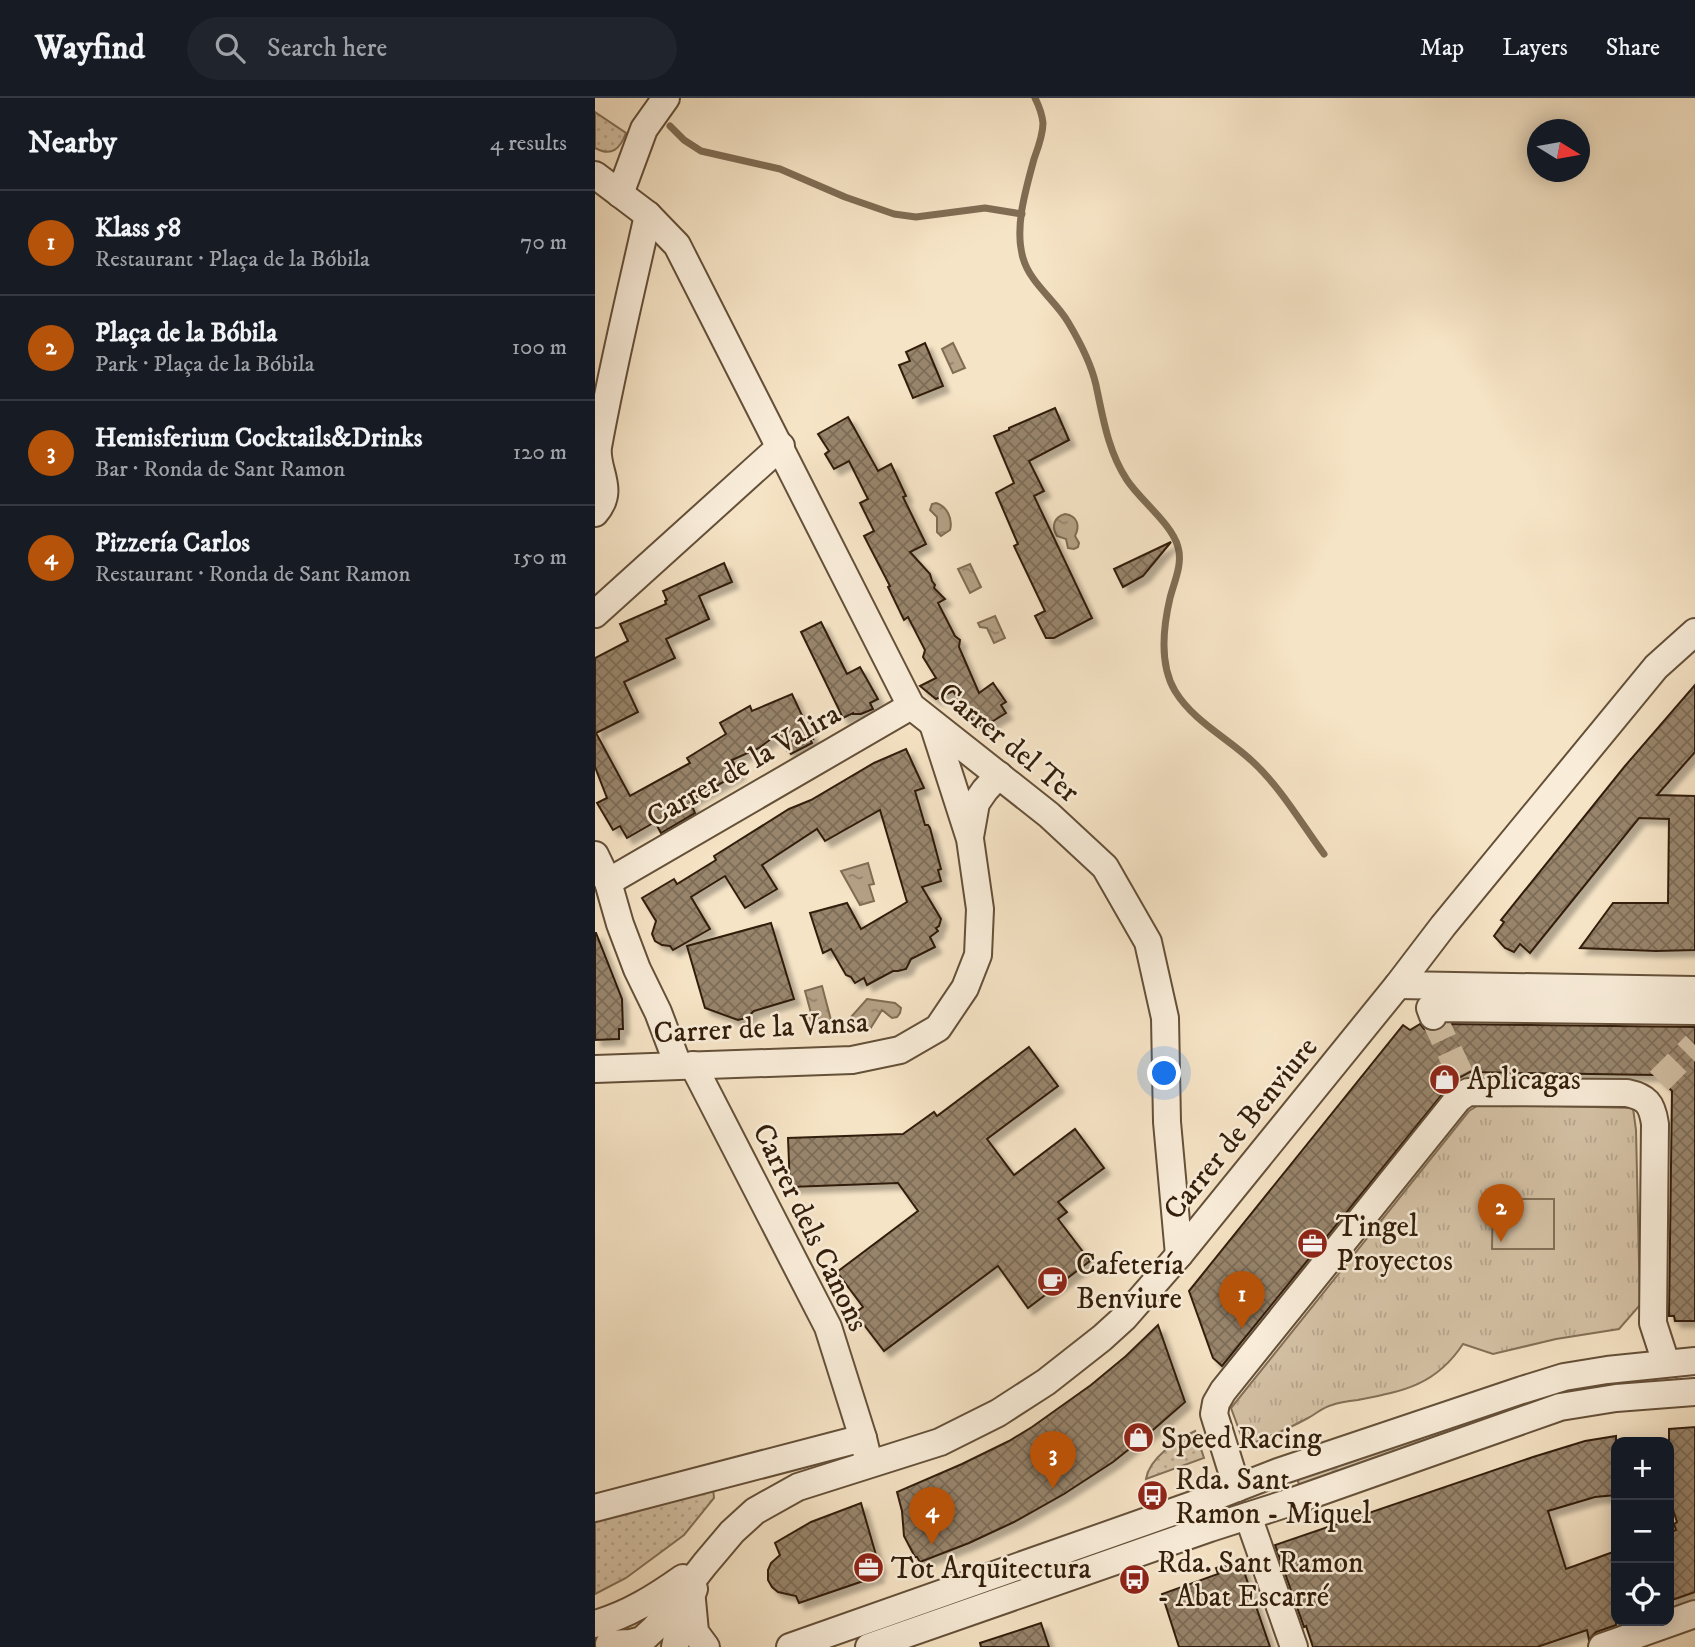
<!DOCTYPE html>
<html lang="en">
<head>
<meta charset="utf-8">
<style>
  :root { --surface:#171b24; --page:#20242c; --text:#f1f3f6; --muted:#9ea1a6; --line:#363941; --accent:#b45309 }
  body { margin:0; font-family:"IM FELL DW Pica",serif; background:var(--page); color:var(--text) }
  .controls { position:absolute; right:21px; bottom:21px; display:grid; overflow:hidden; border-radius:14px; box-shadow:0 4px 18px #0003 }
  .controls button { width:63px; height:63px; display:grid; place-items:center; padding:0; border:0; border-bottom:2px solid var(--line); background:var(--surface); color:var(--text); font:35px sans-serif }
  .compass { position:absolute; left:932px; top:21px; width:63px; height:63px; border-radius:50%; background:var(--surface); box-shadow:0 4px 18px #0003; rotate:101deg }
  .you { position:absolute; left:570px; top:976px; width:24px; height:24px; margin:-18px; border:5px solid #fff; border-radius:50%; background:#1a73e8; box-shadow:0 0 0 10px #1a73e833 }
  .badge { display:grid; place-items:center; width:46px; height:46px; border-radius:50%; background:var(--accent); color:#fff; font-size:23px; font-weight:700 }
  .pin { position:absolute; translate:-50% -58px; filter:drop-shadow(0 2px 4px #0008) }
  .pin::after { content:''; position:absolute; top:37px; width:24px; height:21px; background:inherit; clip-path:polygon(0 0,100% 0,50% 100%) }
  .list { margin:0; padding:0; list-style:none }
  h2 { display:flex; justify-content:space-between; align-items:center; height:91px; margin:0; padding:0 28px; font-size:30px }
  h2 small { font-size:23px; font-weight:400; color:var(--muted) }
  .list li { display:grid; grid-template-columns:46px 1fr auto; gap:21px; align-items:center; box-sizing:border-box; height:105px; padding:0 28px; border-top:2px solid var(--line) }
  .list b { display:block; font-size:26px; white-space:nowrap }
  .list p { margin:0; font-size:23px; white-space:nowrap; color:var(--muted) }
  .list em { font-size:23px; font-style:normal; color:var(--muted) }
  .icon { flex:none; width:38px; height:38px; fill:none; stroke:currentColor; stroke-width:2; stroke-linecap:round; stroke-linejoin:round }
  .map { position:relative; flex:none; width:1100px; height:1549px; overflow:hidden }
  header { display:flex; align-items:center; gap:42px; box-sizing:border-box; height:98px; padding:0 35px; background:var(--surface); border-bottom:2px solid var(--line) }
  header strong { font-size:33px }
  nav { display:flex; gap:38px; margin-inline-start:auto; font-size:24px }
  .search { width:490px; height:63px; background:var(--page); display:flex; align-items:center; gap:18px; box-sizing:border-box; padding:0 24px; border-radius:38px; color:var(--muted); font-size:26px }
  main { display:flex }
  aside { flex:1; background:var(--surface) }
  .map>svg:first-child { display:block }
  .grass { fill:url(#grass-dots); stroke:#847058; stroke-width:2 }
  .forest { fill:url(#forest-firs); stroke:#847058; stroke-width:2 }
  .park { fill:url(#park-tufts); stroke:#847058; stroke-width:2 }
  .pitch { fill:#d5c2a6; stroke:#847058; stroke-width:2 }
  .water { fill:url(#water-ripples); stroke:#806d54; stroke-width:2 }
  .lines { fill:none; stroke-linecap:round; stroke-linejoin:round }
  .stream { stroke:#806d54; stroke-width:7 }
  .building { fill:url(#building-cross-hatch); stroke:#331e0a; stroke-width:2; filter:url(#shadow) }
  .minor-tunnel { stroke:#cfbca0; stroke-width:26; stroke-dasharray:26 13; stroke-linecap:butt }
  .minor-casing { stroke:#645039; stroke-width:30 }
  .minor { stroke:#f9edda; stroke-width:26 }
  .labels { text-anchor:middle; stroke-width:5; stroke-linejoin:round; paint-order:stroke }
  .street-label { font-size:30px; fill:#331e0a; stroke:#f9edda }
  .poi-label { font-size:30px; fill:#331e0a; stroke:#f9edda; text-anchor:start }
</style>
</head>
<body>
<header>
<strong>Wayfind</strong>
<div class="search"><svg class="icon" aria-label="search" viewBox="0 0 24 24"><circle cx="10" cy="10" r="6"/><path d="M15 15l6 6"/></svg>Search here</div>
<nav><a>Map</a><a>Layers</a><a>Share</a></nav>
</header>
<main>
<aside>
<h2>Nearby<small>4 results</small></h2>
<ul class="list">
<li><span class="badge">1</span><div><b>Klass 58</b><p>Restaurant · Plaça de la Bóbila</p></div><em>70 m</em></li>
<li><span class="badge">2</span><div><b>Plaça de la Bóbila</b><p>Park · Plaça de la Bóbila</p></div><em>100 m</em></li>
<li><span class="badge">3</span><div><b>Hemisferium Cocktails&amp;Drinks</b><p>Bar · Ronda de Sant Ramon</p></div><em>120 m</em></li>
<li><span class="badge">4</span><div><b>Pizzería Carlos</b><p>Restaurant · Ronda de Sant Ramon</p></div><em>150 m</em></li>
</ul>
</aside>
<div class="map">
<svg width="1100" height="1549" viewBox="0 0 1100 1549">
  <defs>
    <pattern id="grass-dots" width="8" height="8" patternUnits="userSpaceOnUse" patternTransform="scale(1.75)"><rect width="8" height="8" fill="#d5c2a6"/><path d="M2 2h.1M6 6h.1" fill="none" stroke="#b7a68e" stroke-width="1.8" stroke-linecap="round"/></pattern>
    <pattern id="forest-firs" width="22" height="20" patternUnits="userSpaceOnUse" patternTransform="scale(1.75)"><rect width="22" height="20" fill="#d5c2a6"/><path d="M5 1l3.5 6h-7zM16 11l3.5 6h-7z" fill="#b7a68e"/></pattern>
    <pattern id="park-tufts" width="24" height="20" patternUnits="userSpaceOnUse" patternTransform="scale(1.75)"><rect width="24" height="20" fill="#d5c2a6"/><path d="M3 7l-1-3M5 7V3M7 7l1-3M15 17l-1-3M17 17v-4M19 17l1-3" fill="none" stroke="#b7a68e"/></pattern>
    <pattern id="water-ripples" width="26" height="14" patternUnits="userSpaceOnUse" patternTransform="scale(1.75)"><rect width="26" height="14" fill="#b4a186"/><path d="M2 4q2-2 4 0t4 0M15 11q2-2 4 0t4 0" fill="none" stroke="#93836c"/></pattern>
    <pattern id="building-cross-hatch" width="8" height="8" patternUnits="userSpaceOnUse" patternTransform="scale(1.75)"><rect width="8" height="8" fill="#98856c"/><path d="M0 0l8 8M0 8l8-8" fill="none" stroke="#7d6c57"/></pattern>
    <filter id="shadow"><feDropShadow dx="6" dy="6" stdDeviation="2" flood-color="#0004"/></filter>
  </defs>
  <rect width="100%" height="100%" fill="#f6e4c6"/>
  <filter id="stains"><feTurbulence type="fractalNoise" baseFrequency=".00286" numOctaves="4"/><feColorMatrix values="0 0 0 0 .2 0 0 0 0 .09 0 0 0 0 .02 0 0 0 .5 -.17"/></filter>
  <radialGradient id="worn" r=".72"><stop offset=".6" stop-color="#630" stop-opacity="0"/><stop offset="1" stop-color="#630" stop-opacity=".3"/></radialGradient>
  <g class="grass">
    <path d="M 0,14 L 31,35 C 25,51 17,59 0,50 Z"/>
    <path d="M 600,1333 L 609,1360 L 551,1381 C 554,1360 582,1342 600,1333 Z"/>
    <path d="M 118,1390 L 119,1400 L 89,1437 L 31,1480 L 0,1496 L 0,1421 Z"/>
  </g>
  <path class="forest" d="M 1081,1275 L 1082,1284 L 865,1330 L 704,1387 L 702,1379 L 969,1291 Z"/>
  <path class="park" d="M 885,1006 L 1038,1010 L 1041,1032 L 1045,1207 L 1024,1231 L 961,1241 L 898,1256 L 868,1246 C 841,1287 809,1293 763,1302 C 754,1303 745,1304 737,1307 C 728,1309 721,1316 713,1320 C 693,1331 672,1340 650,1348 L 636,1310 L 874,1013 Z"/>
  <path class="pitch" d="M 898,1101 L 959,1101 L 959,1151 L 897,1151 Z"/>
  <g class="water">
    <path d="M 358,245 L 370,270 L 358,275 L 347,251 Z"/>
    <path d="M 341,405 C 352,408 358,421 355,432 L 346,438 L 342,434 L 342,419 L 335,412 L 337,406 Z"/>
    <path d="M 470,416 C 483,418 485,428 480,438 L 484,445 L 483,449 L 479,451 L 473,450 L 471,441 L 462,438 C 456,428 459,419 470,416 Z"/>
    <path d="M 375,466 L 386,489 L 375,495 L 363,471 Z"/>
    <path d="M 400,518 L 410,540 L 399,545 L 392,530 L 385,529 L 383,525 Z"/>
    <path d="M 273,765 L 279,786 L 274,787 L 279,803 L 265,807 L 246,773 Z"/>
    <path d="M 227,888 L 236,922 L 214,928 L 212,920 L 216,915 L 210,893 Z"/>
    <path d="M 272,901 L 300,905 L 306,910 L 305,915 L 302,919 L 297,920 L 287,912 L 275,931 L 264,933 L 258,928 L 256,919 Z"/>
  </g>
  <g class="lines">
    <g class="stream">
      <path d="M 440,0 C 444,8 447,16 448,25 C 448,37 443,50 439,61 C 431,91 419,129 428,160 C 435,185 460,202 473,224 C 485,244 496,265 501,287 C 508,320 513,353 532,382 C 545,402 577,426 583,449 C 588,466 579,484 575,500 C 568,530 564,566 580,593 C 599,624 633,640 658,664 C 686,690 706,725 729,756"/>
      <path d="M 75,28 L 89,42 L 106,53 L 185,71 L 250,99 L 299,116 L 321,119 L 390,110 L 427,116"/>
    </g>
  </g>
  <g class="building">
    <path d="M 330,245 L 348,288 L 318,300 L 304,267 L 315,263 L 311,254 Z"/>
    <path d="M 460,310 L 474,342 L 434,363 L 449,393 L 439,398 L 497,520 L 459,540 L 451,540 L 440,518 L 450,513 L 419,448 L 423,446 L 401,395 L 419,385 L 399,338 L 414,332 L 414,330 Z"/>
    <path d="M 253,319 L 283,373 L 296,366 L 311,398 L 308,399 L 331,446 L 315,454 L 335,476 L 337,483 L 340,487 L 339,490 L 350,501 L 343,505 L 360,538 L 365,542 L 364,549 L 384,595 L 398,585 L 411,604 L 406,607 L 411,615 L 387,630 L 382,623 L 379,625 L 358,593 L 341,601 L 325,588 L 341,580 L 328,559 L 330,552 L 313,519 L 309,522 L 293,489 L 295,488 L 269,438 L 279,433 L 265,405 L 273,401 L 254,363 L 239,371 L 230,356 L 234,353 L 223,336 Z"/>
    <path d="M 576,444 L 548,478 L 528,489 L 519,471 Z"/>
    <path d="M 129,465 L 137,484 L 104,498 L 114,521 L 71,541 L 80,560 L 29,584 L 43,614 L 1,635 L 35,698 L 95,665 L 92,660 L 131,636 L 125,625 L 155,608 L 157,613 L 197,596 L 218,641 L 215,641 L 217,645 L 196,656 L 193,651 L 192,652 L 184,635 L 164,650 L 137,662 L 144,675 L 95,703 L 100,715 L 66,735 L 60,724 L 32,740 L 25,728 L 18,732 L 2,705 L 12,700 L 0,669 L 0,560 L 33,543 L 25,526 L 71,506 L 70,503 L 72,502 L 68,493 Z"/>
    <path d="M 226,524 L 252,576 L 265,569 L 283,601 L 275,605 L 278,611 L 266,616 L 258,616 L 258,615 L 248,620 L 206,534 Z"/>
    <path d="M 1100,587 L 1100,654 L 1062,697 L 1100,698 L 1100,852 L 1061,853 L 985,850 L 1018,805 L 1073,805 L 1074,721 L 1044,720 L 935,855 L 925,846 L 919,854 L 910,850 L 899,838 L 909,824 L 906,822 L 1030,668 Z"/>
    <path d="M 311,651 L 329,690 L 320,693 L 330,727 L 333,727 L 335,730 L 346,771 L 343,772 L 346,783 L 327,789 L 346,821 L 344,828 L 341,830 L 343,833 L 335,839 L 340,849 L 316,861 L 311,871 L 303,873 L 298,873 L 272,887 L 269,880 L 260,885 L 256,879 L 251,877 L 236,851 L 228,855 L 215,815 L 252,805 L 266,831 L 312,804 L 285,712 L 230,743 L 222,731 L 167,767 L 182,791 L 150,810 L 130,778 L 96,799 L 115,831 L 78,852 L 75,848 L 67,847 L 60,843 L 57,836 L 61,823 L 47,800 L 79,781 L 82,786 L 121,762 L 119,758 L 194,711 L 216,702 L 279,665 Z"/>
    <path d="M 176,825 L 199,901 L 159,913 L 151,920 L 143,922 L 110,910 L 92,848 Z"/>
    <path d="M 0,835 L 1,835 L 27,901 L 28,931 L 24,931 L 24,941 L 0,942 Z"/>
    <path d="M 825,926 L 829,931 L 836,934 L 844,932 L 851,926 L 1100,929 L 1100,1223 L 1080,1223 L 1079,1218 L 1074,1218 L 1077,993 L 1060,977 L 875,974 L 857,984 L 627,1268 L 618,1260 L 594,1193 L 808,927 L 815,932 Z"/>
    <path d="M 434,949 L 463,988 L 392,1041 L 419,1077 L 480,1031 L 509,1070 L 463,1104 L 472,1114 L 463,1121 L 495,1163 L 433,1210 L 403,1168 L 289,1253 L 260,1215 L 268,1209 L 242,1174 L 323,1113 L 303,1085 L 195,1089 L 193,1040 L 308,1036 L 339,1014 L 342,1018 Z"/>
    <path d="M 563,1227 L 590,1304 L 558,1332 L 518,1364 L 469,1396 L 419,1424 L 374,1445 L 325,1464 L 322,1459 L 320,1459 L 309,1438 L 307,1413 L 302,1394 L 367,1366 L 414,1343 L 437,1329 L 496,1287 L 531,1258 Z"/>
    <path d="M 1100,1329 L 1100,1494 L 1074,1503 L 1074,1435 L 1081,1432 L 1079,1426 L 1082,1424 L 1074,1400 L 1074,1331 Z"/>
    <path d="M 1021,1338 L 1021,1397 L 1000,1399 L 953,1413 L 971,1471 L 1021,1453 L 1021,1527 L 1001,1534 L 994,1542 L 992,1532 L 942,1549 L 718,1549 L 711,1528 L 709,1529 L 680,1447 L 938,1359 L 990,1343 Z"/>
    <path d="M 266,1405 L 285,1471 L 281,1472 L 283,1478 L 204,1505 L 201,1498 L 183,1494 L 177,1489 L 173,1482 L 173,1472 L 176,1465 L 185,1457 L 180,1445 L 216,1424 Z"/>
    <path d="M 638,1464 L 646,1465 L 675,1549 L 584,1549 L 567,1496 L 623,1476 L 621,1470 Z"/>
    <path d="M 446,1525 L 454,1549 L 386,1549 L 385,1545 Z"/>
  </g>
  <g class="lines">
    <g class="minor-tunnel">
      <path d="M 838,918 L 867,980"/>
      <path d="M 1064,983 L 1100,947"/>
    </g>
    <defs>
      <g id="minor">
        <path d="M 0,77 L 53,117 L 82,147 L 316,608 L 454,717 L 510,769 L 553,844 L 570,920 L 572,1024 L 584,1157"/>
        <path d="M 25,96 L 49,31 L 71,0"/>
        <path d="M 0,415 C 21,391 0,373 3,349 C 17,271 36,194 53,117"/>
        <path d="M 0,516 L 186,348"/>
        <path d="M 375,739 L 381,705 L 390,692 L 404,677"/>
        <path d="M 0,757 L 13,784 L 25,826 L 42,871 L 63,914 L 83,967"/>
        <path d="M 13,784 L 316,608"/>
        <path d="M 803,887 L 1100,892"/>
        <path d="M 838,918 L 835,910 L 1100,913"/>
        <path d="M 98,967 L 233,1229 L 268,1340 L 274,1365"/>
        <path d="M 0,971 L 257,962 L 305,952 L 343,930 L 370,890 L 383,857 L 385,811 L 375,741 L 338,626"/>
        <path d="M 642,1390 L 619,1316 L 621,1305 L 628,1293 L 863,1001 L 873,994 L 1032,995 C 1051,999 1057,1005 1060,1026 L 1058,1225 L 1071,1265"/>
        <path d="M 0,1410 L 268,1340"/>
        <path d="M 653,1418 L 699,1549"/>
        <path d="M 97,1502 L 100,1534 L 111,1549"/>
        <path d="M 0,1526 C 33,1517 61,1499 88,1480"/>
        <path d="M 14,1546 L 35,1545 L 47,1542 L 60,1530 L 110,1466 L 137,1434 L 160,1413 L 203,1389 L 345,1344 L 403,1315 L 451,1284 L 507,1240 L 529,1220 L 584,1157 L 803,887 L 848,828 L 1061,569 L 1100,534"/>
        <path d="M 80,1549 L 83,1534 L 99,1491"/>
        <path d="M 195,1549 L 606,1404 L 683,1374 L 927,1292 L 969,1279 L 1012,1272 L 1100,1263"/>
        <path d="M 274,1549 L 615,1430 L 693,1405 L 965,1309 L 1021,1300 L 1100,1294"/>
        <path d="M 1007,1549 L 1100,1516"/>
      </g>
    </defs>
    <use href="#minor" class="minor-casing"/>
    <use href="#minor" class="minor"/>
  </g>
  <defs>
    <symbol id="shop-disc" viewBox="-11 -11 22 22"><circle r="9.5" fill="#8f2418" stroke="#f9edda"/><path d="M-5-2.5h2.3a2.7 3.5 0 0 1 5.4 0H5L5.5 6h-11ZM-1.5-2.5h3a1.5 2.3 0 0 0-3 0Z" fill="#fff"/></symbol>
    <symbol id="office-disc" viewBox="-11 -11 22 22"><circle r="9.5" fill="#8f2418" stroke="#f9edda"/><path d="M-6-3h4V-5.5h4V-3h4V5H-6ZM-1-4.5V-3h2v-1.5ZM-6 0V1H6V0Z" fill="#fff"/></symbol>
    <symbol id="cafe-disc" viewBox="-11 -11 22 22"><circle r="9.5" fill="#8f2418" stroke="#f9edda"/><path d="M-5.5-4.5H6V0H3Q3 3.5 0 3.5H-2.5Q-5.5 3.5-5.5 0ZM3-3.2v2h1.7v-2ZM-6 4.5H4V6H-6Z" fill="#fff"/></symbol>
    <symbol id="bus-disc" viewBox="-11 -11 22 22"><circle r="9.5" fill="#8f2418" stroke="#f9edda"/><path d="M-5-6H5V4H4V6H2V4H-2V6H-4V4H-5ZM-3.5-4V0h7V-4ZM-3.5 1.2v1.5H-2V1.2ZM2 1.2v1.5H3.5V1.2Z" fill="#fff"/></symbol>
  </defs>
  <g fill-rule="evenodd">
    <use href="#shop-disc" x="832" y="964" width="35" height="35"/>
    <use href="#office-disc" x="700" y="1128" width="35" height="35"/>
    <use href="#cafe-disc" x="440" y="1166" width="35" height="35"/>
    <use href="#shop-disc" x="526" y="1322" width="35" height="35"/>
    <use href="#bus-disc" x="540" y="1380" width="35" height="35"/>
    <use href="#office-disc" x="256" y="1452" width="35" height="35"/>
    <use href="#bus-disc" x="522" y="1464" width="35" height="35"/>
  </g>
  <g class="labels">
    <g class="street-label">
      <text transform="translate(414 644) rotate(39)" y="10">Carrer del Ter</text>
      <text transform="translate(148 667) rotate(-30)" y="10">Carrer de la Valira</text>
      <text transform="translate(166 929) rotate(-3)" y="10">Carrer de la Vansa</text>
      <text transform="translate(645 1030) rotate(-51)" y="10">Carrer de Benviure</text>
      <text transform="translate(216 1129) rotate(64)" y="10">Carrer dels Canons</text>
    </g>
    <g class="poi-label">
      <text x="872" y="991">Aplicagas</text>
      <text x="741" y="1138">Tingel<tspan x="741" dy="34">Proyectos</tspan></text>
      <text x="481" y="1176">Cafetería<tspan x="481" dy="34">Benviure</tspan></text>
      <text x="566" y="1350">Speed Racing</text>
      <text x="580" y="1391">Rda. Sant<tspan x="580" dy="34">Ramon - Miquel</tspan></text>
      <text x="562" y="1474">Rda. Sant Ramon<tspan x="562" dy="34">- Abat Escarré</tspan></text>
      <text x="296" y="1480">Tot Arquitectura</text>
    </g>
  </g>
  <rect width="100%" height="100%" filter="url(#stains)"/>
  <rect width="100%" height="100%" fill="url(#worn)"/>
</svg>
<div class="controls">
<button>+</button>
<button>−</button>
<button><svg class="icon" aria-label="locate" viewBox="0 0 24 24"><circle cx="12" cy="12" r="6"/><path d="M12 2v4M12 18v4M2 12h4M18 12h4"/></svg></button>
</div>
<svg class="compass" viewBox="-18 -18 36 36"><path d="M0-13l5 13h-10z" fill="#e53935"/><path d="M0 13l5-13h-10z" fill="#9ea1a6"/></svg>
<div class="you"></div>
<div class="pin badge" style="left:647px;top:1231px">1</div>
<div class="pin badge" style="left:906px;top:1144px">2</div>
<div class="pin badge" style="left:458px;top:1391px">3</div>
<div class="pin badge" style="left:337px;top:1447px">4</div>
</div>
</main>
</body>
</html>
